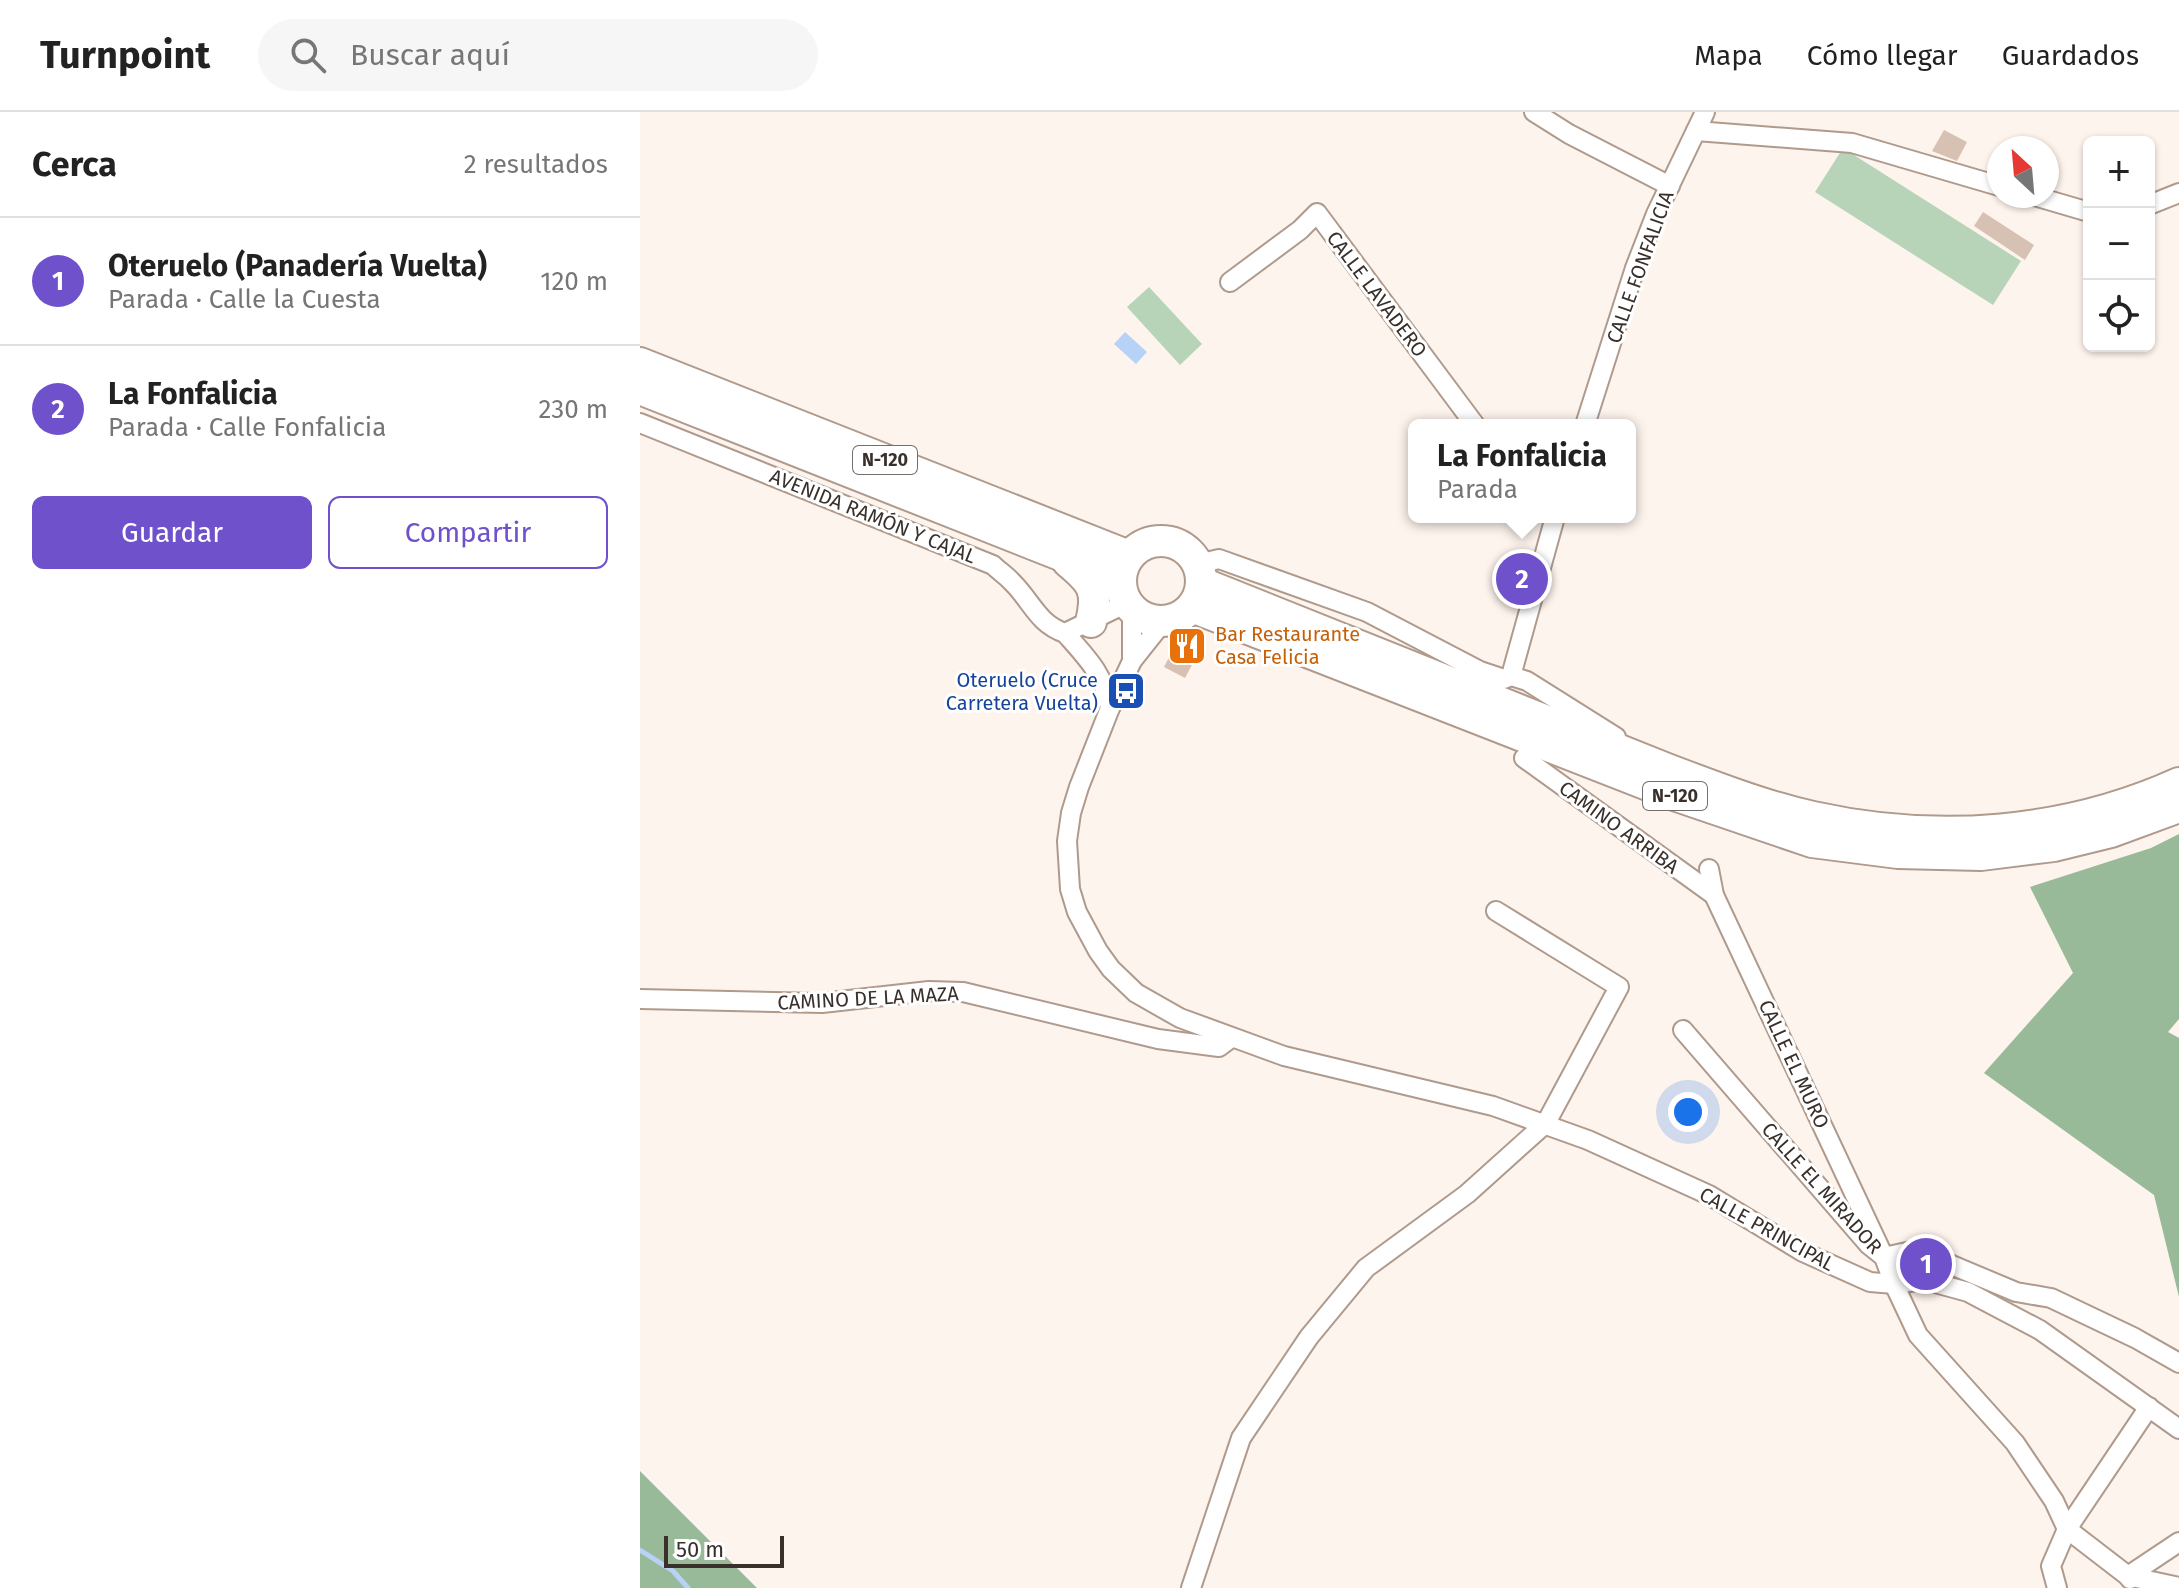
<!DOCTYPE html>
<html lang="es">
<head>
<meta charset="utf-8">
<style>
  :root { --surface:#fff; --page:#f6f6f6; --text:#222; --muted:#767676; --line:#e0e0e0; --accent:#6e51cb }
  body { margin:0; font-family:"Fira Sans",sans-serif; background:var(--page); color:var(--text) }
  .controls { position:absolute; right:24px; top:24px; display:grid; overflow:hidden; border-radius:12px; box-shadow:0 2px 6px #0004 }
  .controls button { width:72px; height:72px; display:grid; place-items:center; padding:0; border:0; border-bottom:2px solid var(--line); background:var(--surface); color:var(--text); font:40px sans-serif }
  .compass { position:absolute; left:1347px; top:24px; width:72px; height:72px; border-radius:50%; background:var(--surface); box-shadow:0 2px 6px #0004; rotate:334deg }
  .scale { position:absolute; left:24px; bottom:20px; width:120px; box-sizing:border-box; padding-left:8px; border:4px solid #39302b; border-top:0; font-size:22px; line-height:28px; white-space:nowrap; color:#39302b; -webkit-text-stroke:6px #fff; paint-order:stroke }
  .you { position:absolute; left:1048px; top:1000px; width:28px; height:28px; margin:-20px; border:6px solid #fff; border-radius:50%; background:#1a73e8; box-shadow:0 0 0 12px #1a73e833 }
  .badge { display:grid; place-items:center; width:52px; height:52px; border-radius:50%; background:var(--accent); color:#fff; font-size:26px; font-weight:700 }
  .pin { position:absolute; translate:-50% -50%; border:4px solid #fff; box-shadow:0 2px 8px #0006 }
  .popup { position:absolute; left:768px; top:307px; width:228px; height:104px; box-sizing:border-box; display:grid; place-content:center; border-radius:12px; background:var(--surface); filter:drop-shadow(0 2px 6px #0005); font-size:26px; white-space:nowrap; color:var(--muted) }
  .popup b { font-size:30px; color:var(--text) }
  .popup::after { content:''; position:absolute; left:50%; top:100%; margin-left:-16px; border:16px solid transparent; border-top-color:var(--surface) }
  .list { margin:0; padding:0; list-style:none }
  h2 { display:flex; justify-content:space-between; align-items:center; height:104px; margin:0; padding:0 32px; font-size:34px }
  h2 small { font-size:26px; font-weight:400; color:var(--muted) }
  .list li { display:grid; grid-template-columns:52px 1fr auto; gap:24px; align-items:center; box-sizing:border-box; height:128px; padding:0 32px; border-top:2px solid var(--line) }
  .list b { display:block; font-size:30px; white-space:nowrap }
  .list p { margin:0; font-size:26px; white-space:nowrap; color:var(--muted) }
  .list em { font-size:26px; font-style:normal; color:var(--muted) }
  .actions { display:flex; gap:16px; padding:24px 32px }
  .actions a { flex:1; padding:18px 0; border:2px solid var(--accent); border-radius:12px; text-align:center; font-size:28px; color:var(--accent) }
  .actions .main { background:var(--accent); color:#fff }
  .icon { flex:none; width:44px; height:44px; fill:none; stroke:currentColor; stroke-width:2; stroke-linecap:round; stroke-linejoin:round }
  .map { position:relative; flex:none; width:1539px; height:1476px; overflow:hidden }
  header { display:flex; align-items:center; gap:48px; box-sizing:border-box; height:112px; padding:0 40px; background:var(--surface); border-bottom:2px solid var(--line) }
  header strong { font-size:38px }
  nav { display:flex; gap:44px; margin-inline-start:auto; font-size:28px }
  .search { width:560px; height:72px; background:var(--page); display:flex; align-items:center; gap:20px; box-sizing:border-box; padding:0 28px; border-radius:44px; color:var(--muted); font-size:30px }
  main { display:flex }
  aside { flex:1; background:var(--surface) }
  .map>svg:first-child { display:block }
  .green { fill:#b8d4b8 }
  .forest { fill:#99ba99 }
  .water { fill:#b7d2f6 }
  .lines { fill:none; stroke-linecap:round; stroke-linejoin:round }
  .stream { stroke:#b7d2f6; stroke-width:5 }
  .building { fill:#d7c1b2 }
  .minor-casing { stroke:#af9a8c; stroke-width:22 }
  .trunk-casing { stroke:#af9a8c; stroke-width:34 }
  .minor { stroke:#fff; stroke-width:18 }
  .trunk { stroke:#fff; stroke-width:30 }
  .labels { text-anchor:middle; stroke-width:6; stroke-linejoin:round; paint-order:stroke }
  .shield { fill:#fff; stroke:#746e6b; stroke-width:2 }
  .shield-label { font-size:18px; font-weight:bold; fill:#39302b }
  .street-label { font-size:20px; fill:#39302b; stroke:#fff }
  .food-label { font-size:20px; fill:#c56008; stroke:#fff; text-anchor:start }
  .transit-label { font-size:20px; fill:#164399; stroke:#fff; text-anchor:end }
</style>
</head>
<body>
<header>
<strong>Turnpoint</strong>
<div class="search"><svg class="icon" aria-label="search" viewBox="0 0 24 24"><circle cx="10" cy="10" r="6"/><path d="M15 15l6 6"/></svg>Buscar aquí</div>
<nav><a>Mapa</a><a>Cómo llegar</a><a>Guardados</a></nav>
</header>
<main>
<aside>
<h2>Cerca<small>2 resultados</small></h2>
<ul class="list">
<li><span class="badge">1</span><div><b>Oteruelo (Panadería Vuelta)</b><p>Parada · Calle la Cuesta</p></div><em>120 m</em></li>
<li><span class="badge">2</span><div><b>La Fonfalicia</b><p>Parada · Calle Fonfalicia</p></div><em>230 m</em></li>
</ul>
<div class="actions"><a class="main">Guardar</a><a>Compartir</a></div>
</aside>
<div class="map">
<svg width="1539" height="1476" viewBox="0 0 1539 1476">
  <rect width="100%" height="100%" fill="#fef4ee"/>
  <g class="green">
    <path d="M 1203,36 L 1381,149 L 1353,193 L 1175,80 Z"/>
    <path d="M 509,175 L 562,232 L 540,253 L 487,195 Z"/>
  </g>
  <g class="forest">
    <path d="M 1539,722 L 1539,907 L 1528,920 L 1539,926 L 1539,1185 L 1514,1083 L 1344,961 L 1433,861 L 1390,775 L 1511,736 Z"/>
    <path d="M 0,1359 L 117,1476 L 0,1476 Z"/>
  </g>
  <path class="water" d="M 485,220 L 507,240 L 496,252 L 474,232 Z"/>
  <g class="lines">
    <path class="stream" d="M 0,1438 L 33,1459 L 48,1476"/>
  </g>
  <g class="building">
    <path d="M 1304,18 L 1327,30 L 1317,49 L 1292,39 Z"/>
    <path d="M 1343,100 L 1394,133 L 1385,148 L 1334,114 Z"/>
    <path d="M 540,524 L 561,536 L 545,566 L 524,555 Z"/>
  </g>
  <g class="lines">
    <defs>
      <g id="minor">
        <path d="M 894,0 L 929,22 L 1030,74"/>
        <path d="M 1056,19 L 1212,31 L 1359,74"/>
        <path d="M 1394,84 L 1449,100"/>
        <path d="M 1509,93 L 1539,81"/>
        <path d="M 590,170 L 660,118 L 677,101 L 835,313"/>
        <path d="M 0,311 L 353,453 C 359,459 367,464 373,471 C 392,490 398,512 425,521 L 487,491"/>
        <path d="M 945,313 L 995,156 L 1016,102 L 1065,0"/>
        <path d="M 558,452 L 579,447 L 727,500 L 840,559 L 864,567 L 871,564 L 887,569 L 976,625"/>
        <path d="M 523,510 L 492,549 L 470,596 L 439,675 L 431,701 L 427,729 L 430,777 L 437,800 L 458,839 L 471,857 L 496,881 L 540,906 L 644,944 L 853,994 L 948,1028 L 1069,1083 L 1163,1140 L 1230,1170 L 1254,1172 L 1284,1168 L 1328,1180 L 1400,1218 L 1539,1317"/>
        <path d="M 425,521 C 447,546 464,562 470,596"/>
        <path d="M 492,549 L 492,498"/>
        <path d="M 871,564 L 915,405"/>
        <path d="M 884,646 L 1074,783"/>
        <path d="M 1069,757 L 1074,783 L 1244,1145 L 1276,1138 L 1376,1180 L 1411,1186 L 1495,1226 L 1539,1251"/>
        <path d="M 0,887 L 182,891 L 289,879 L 323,880 L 518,927 L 579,935 L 591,926"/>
        <path d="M 1043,918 L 1229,1133 L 1244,1145 L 1254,1172 L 1278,1223 L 1375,1331 L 1414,1389 L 1427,1417 L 1488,1464 L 1539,1475"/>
        <path d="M 1490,1467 L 1488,1464 L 1539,1430"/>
        <path d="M 551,1476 L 601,1326 L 669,1225 L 726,1156 L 827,1082 L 906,1011 L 979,875 L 856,799"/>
        <path d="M 1417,1476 L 1411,1454 L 1427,1417 L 1509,1295"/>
      </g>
      <g id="trunk">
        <path d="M 0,251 L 489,444"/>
        <path d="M 0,277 L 481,467"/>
        <circle cx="521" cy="469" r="40"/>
        <path d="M 428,450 C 452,470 459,478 451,510"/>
        <path d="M 562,471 L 1027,657 C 1075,675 1123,694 1173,705 C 1295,732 1424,723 1539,671"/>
        <path d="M 552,495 L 1031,682 L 1172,730 L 1258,741 L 1341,743 L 1414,734 L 1471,720 L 1539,695"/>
      </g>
    </defs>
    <use href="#minor" class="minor-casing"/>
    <use href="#trunk" class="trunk-casing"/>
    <use href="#minor" class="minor"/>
    <use href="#trunk" class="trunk"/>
  </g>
  <defs>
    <symbol id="restaurant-square" viewBox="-11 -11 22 22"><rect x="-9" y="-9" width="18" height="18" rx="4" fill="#e8710a" stroke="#fff"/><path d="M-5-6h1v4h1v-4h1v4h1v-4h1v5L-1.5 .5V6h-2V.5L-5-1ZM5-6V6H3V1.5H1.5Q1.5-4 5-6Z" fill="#fff"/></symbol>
    <symbol id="bus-square" viewBox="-11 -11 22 22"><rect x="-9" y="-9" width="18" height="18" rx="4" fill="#1a4fb4" stroke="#fff"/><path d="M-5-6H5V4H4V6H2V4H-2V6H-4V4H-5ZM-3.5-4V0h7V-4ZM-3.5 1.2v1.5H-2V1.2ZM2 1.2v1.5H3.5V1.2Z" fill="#fff"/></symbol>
  </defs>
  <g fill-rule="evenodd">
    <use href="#restaurant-square" x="525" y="512" width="44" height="44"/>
    <use href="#bus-square" x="464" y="557" width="44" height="44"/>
  </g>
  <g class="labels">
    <g class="shield">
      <rect x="213" y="334" width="64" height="28" rx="6"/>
      <rect x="1003" y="670" width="64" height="28" rx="6"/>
    </g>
    <g class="shield-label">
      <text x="245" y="354">N-120</text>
      <text x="1035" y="690">N-120</text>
    </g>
    <g class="street-label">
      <text transform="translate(1000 155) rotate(-70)" y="7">CALLE FONFALICIA</text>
      <text transform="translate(737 182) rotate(53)" y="7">CALLE LAVADERO</text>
      <text transform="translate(233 404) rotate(22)" y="7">AVENIDA RAMÓN Y CAJAL</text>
      <text transform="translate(979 715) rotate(36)" y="7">CAMINO ARRIBA</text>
      <text transform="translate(228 886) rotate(-3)" y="7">CAMINO DE LA MAZA</text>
      <text transform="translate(1154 952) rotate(65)" y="7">CALLE EL MURO</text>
      <text transform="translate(1182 1076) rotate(48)" y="7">CALLE EL MIRADOR</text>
      <text transform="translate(1127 1117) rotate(29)" y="7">CALLE PRINCIPAL</text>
    </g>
    <g class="food-label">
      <text x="575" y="529">Bar Restaurante<tspan x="575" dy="23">Casa Felicia</tspan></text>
    </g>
    <g class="transit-label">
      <text x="458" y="575">Oteruelo (Cruce<tspan x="458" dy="23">Carretera Vuelta)</tspan></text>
    </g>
  </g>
</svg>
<div class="controls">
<button>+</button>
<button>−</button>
<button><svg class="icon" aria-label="locate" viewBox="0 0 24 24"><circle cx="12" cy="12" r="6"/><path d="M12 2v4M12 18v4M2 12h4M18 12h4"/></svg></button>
</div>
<svg class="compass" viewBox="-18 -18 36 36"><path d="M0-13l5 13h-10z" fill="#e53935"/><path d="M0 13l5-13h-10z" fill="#767676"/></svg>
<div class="scale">50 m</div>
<div class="you"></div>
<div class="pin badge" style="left:1286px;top:1152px">1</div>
<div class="pin badge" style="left:882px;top:467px">2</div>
<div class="popup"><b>La Fonfalicia</b>Parada</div>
</div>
</main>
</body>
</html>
